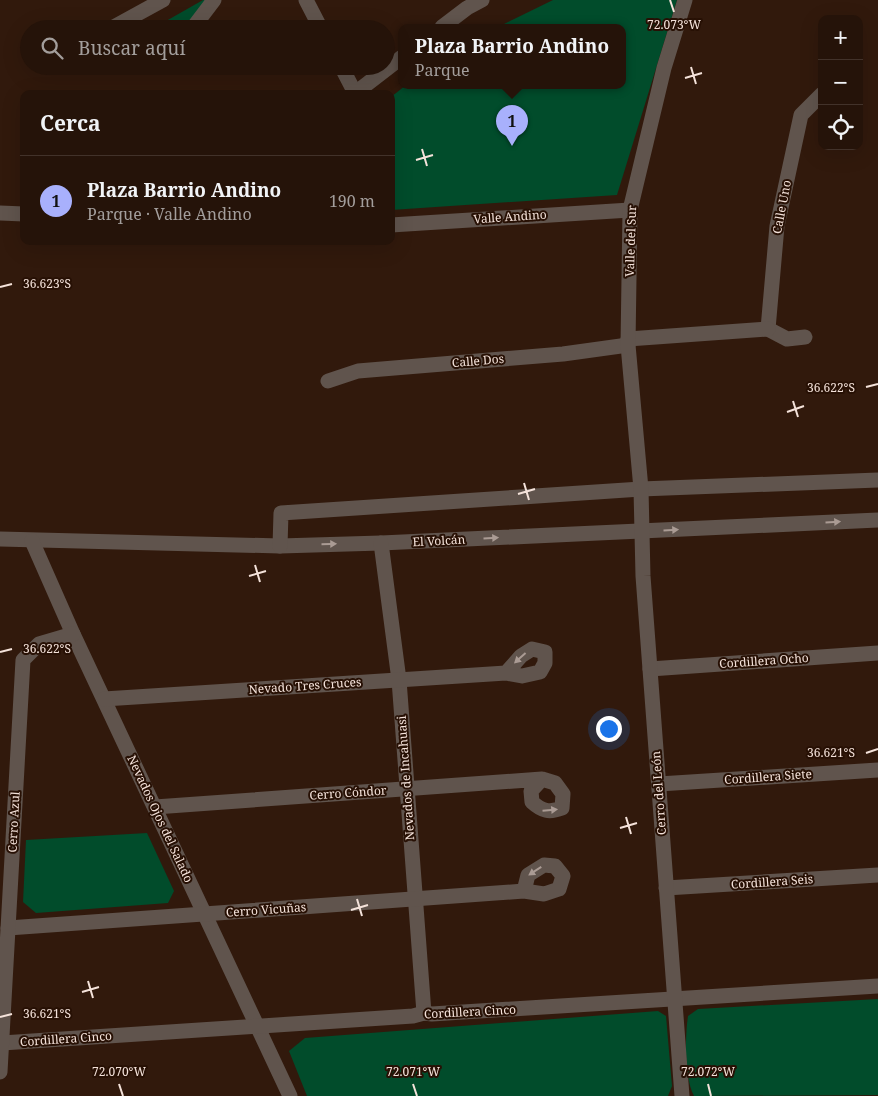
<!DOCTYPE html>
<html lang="es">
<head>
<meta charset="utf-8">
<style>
  :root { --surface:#251309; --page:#312017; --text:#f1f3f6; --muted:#a39e9c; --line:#42322a; --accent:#a8b0fc }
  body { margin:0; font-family:"Noto Serif",serif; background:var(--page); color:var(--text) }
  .controls { position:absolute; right:15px; top:15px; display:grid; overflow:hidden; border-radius:10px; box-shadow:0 5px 20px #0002 }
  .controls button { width:45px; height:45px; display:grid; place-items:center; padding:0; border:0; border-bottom:1px solid var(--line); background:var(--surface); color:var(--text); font:25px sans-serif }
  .you { position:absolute; left:608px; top:728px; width:18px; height:18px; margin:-12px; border:4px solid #fff; border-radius:50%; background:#1a73e8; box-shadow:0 0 0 8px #1a73e833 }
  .badge { display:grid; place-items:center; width:32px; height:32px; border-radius:50%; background:var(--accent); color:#111; font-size:16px; font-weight:700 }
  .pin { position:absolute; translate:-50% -41px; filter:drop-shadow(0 1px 2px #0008) }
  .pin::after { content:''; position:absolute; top:26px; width:18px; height:15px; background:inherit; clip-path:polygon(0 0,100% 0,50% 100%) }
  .popup { position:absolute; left:398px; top:24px; width:228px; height:65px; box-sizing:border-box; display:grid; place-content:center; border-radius:10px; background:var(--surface); filter:drop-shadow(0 1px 4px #0005); font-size:16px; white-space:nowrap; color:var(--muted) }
  .popup b { font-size:19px; color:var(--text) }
  .popup::after { content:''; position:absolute; left:50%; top:100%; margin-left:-10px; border:10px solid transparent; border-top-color:var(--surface) }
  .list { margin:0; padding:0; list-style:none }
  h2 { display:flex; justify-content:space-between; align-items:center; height:65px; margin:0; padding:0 20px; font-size:21px }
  h2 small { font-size:16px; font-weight:400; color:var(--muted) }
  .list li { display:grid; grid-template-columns:32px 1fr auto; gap:15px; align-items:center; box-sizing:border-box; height:90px; padding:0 20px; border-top:1px solid var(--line) }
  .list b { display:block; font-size:19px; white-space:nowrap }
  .list p { margin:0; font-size:16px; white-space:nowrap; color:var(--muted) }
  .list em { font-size:16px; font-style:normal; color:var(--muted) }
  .icon { flex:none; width:28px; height:28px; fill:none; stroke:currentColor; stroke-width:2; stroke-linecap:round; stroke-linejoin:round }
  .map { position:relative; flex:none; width:878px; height:1096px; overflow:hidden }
  .search { position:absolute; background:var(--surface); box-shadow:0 5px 20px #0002; left:20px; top:20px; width:375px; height:55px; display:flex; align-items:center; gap:12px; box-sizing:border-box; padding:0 18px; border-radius:28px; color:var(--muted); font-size:19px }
  .panel { position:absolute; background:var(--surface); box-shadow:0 5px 20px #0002; left:20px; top:90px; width:375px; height:155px; border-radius:10px }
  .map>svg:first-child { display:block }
  .green { fill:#014c2b }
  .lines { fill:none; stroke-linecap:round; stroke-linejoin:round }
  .minor { stroke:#60544d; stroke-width:15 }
  .oneway { fill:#aa9b94 }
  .ticks { fill:none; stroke:#f4e2da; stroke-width:2 }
  .labels { text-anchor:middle; stroke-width:4; stroke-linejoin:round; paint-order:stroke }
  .street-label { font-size:12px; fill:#f4e2da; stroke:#271004 }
  .ticks-label { font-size:12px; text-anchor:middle; fill:#f4e2da; stroke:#271004; stroke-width:4; stroke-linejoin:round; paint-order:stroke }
</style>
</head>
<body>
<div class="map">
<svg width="878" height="1096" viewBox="0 0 878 1096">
  <rect width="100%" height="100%" fill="#31190c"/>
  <g class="green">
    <path d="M 203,0 L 210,0 L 185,29 L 152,29 Z"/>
    <path d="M 553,0 L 677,0 L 617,195 L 391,210 L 391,97 L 406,85 L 622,85 L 622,27 L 498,27 Z"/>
    <path d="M 147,833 L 174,891 L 168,903 L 36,913 L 23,902 L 26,840 Z"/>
    <path d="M 878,999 L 878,1095 L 694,1096 C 684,1078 685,1036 688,1016 L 698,1009 Z"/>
    <path d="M 658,1011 L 666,1016 L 672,1086 L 668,1096 L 307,1096 L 289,1051 L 305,1038 Z"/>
  </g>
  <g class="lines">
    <g class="minor">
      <path d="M 306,0 L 321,29"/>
      <path d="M 442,27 L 467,8 L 482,0"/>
      <path d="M 110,29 L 163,0"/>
      <path d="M 192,29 L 214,0"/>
      <path d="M 341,66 L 355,93"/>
      <path d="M 354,94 L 402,57"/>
      <path d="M 0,213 L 24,214"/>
      <path d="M 391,225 L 630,210"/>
      <path d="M 805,337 L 787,339 L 768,329 L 777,226 L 801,115 L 822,94"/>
      <path d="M 628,339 L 768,329"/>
      <path d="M 328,381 L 358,371 L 563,354 L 628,345"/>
      <path d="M 0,539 L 280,546 L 381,543 L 878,520"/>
      <path d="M 32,541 L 73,634 L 290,1096"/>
      <path d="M 381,543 L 399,680 L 424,1013"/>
      <path d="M 280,546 L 281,513 L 641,489 L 878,480"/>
      <path d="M 650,669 L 878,653"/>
      <path d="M 104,699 L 506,673 L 522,676 L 540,672 L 545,663 L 545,652 L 532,649 L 521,656 L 506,673"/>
      <path d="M 659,784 L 878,770"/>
      <path d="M 155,807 L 542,779 L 555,783 L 563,794 L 562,808 C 549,813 542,811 532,802 L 531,791 L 542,779"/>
      <path d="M 666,888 L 878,875"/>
      <path d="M 8,928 L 524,891 L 544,894 L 559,889 L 563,876 L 555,866 L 544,865 L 528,875 L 524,891"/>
      <path d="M 2,1043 L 413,1016 L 424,1013 L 432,1014 L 878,986"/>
      <path d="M 0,1072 L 23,660 L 39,644 L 73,634"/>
      <path d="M 682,1096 L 643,576 L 641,489 L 628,345 L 630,210 L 664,68 L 685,0"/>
    </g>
  </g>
  <defs><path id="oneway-solid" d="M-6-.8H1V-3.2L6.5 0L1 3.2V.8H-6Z" transform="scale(1.25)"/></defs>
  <g class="oneway">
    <use href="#oneway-solid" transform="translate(833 522) rotate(-3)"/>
    <use href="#oneway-solid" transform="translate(671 530) rotate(-3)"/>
    <use href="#oneway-solid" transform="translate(491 538) rotate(-3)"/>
    <use href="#oneway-solid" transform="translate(329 544) rotate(-1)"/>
    <use href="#oneway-solid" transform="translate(520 658) rotate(138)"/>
    <use href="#oneway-solid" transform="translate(550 810) rotate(-5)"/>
    <use href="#oneway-solid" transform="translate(535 871) rotate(147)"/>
  </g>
  <path class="ticks" d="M 670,0 L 674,12M 691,67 L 696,84M 685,78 L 702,73M 422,149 L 427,166M 416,160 L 433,155M 0,287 L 12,284M 866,387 L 878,384M 793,401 L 798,417M 787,412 L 804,406M 524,483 L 529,500M 518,494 L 535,489M 255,565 L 260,582M 249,576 L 266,571M 0,652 L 12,649M 866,753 L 878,749M 626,817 L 631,834M 620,828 L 637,823M 357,899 L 362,916M 351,910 L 368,905M 88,981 L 93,998M 82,992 L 99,987M 0,1017 L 12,1014M 119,1084 L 123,1096M 413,1084 L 417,1096M 708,1084 L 711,1096"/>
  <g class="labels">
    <g class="street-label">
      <text transform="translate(782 207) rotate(-79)" y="4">Calle Uno</text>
      <text transform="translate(510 217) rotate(-4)" y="4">Valle Andino</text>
      <text transform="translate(631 241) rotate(-88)" y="4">Valle del Sur</text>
      <text transform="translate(478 361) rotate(-5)" y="4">Calle Dos</text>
      <text transform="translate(439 541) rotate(-3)" y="4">El Volcán</text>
      <text transform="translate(764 661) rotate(-4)" y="4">Cordillera Ocho</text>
      <text transform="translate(305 686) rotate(-4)" y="4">Nevado Tres Cruces</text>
      <text transform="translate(768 777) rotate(-4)" y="4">Cordillera Siete</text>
      <text transform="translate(406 778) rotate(-94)" y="4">Nevados de Incahuasi</text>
      <text transform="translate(348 793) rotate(-4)" y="4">Cerro Cóndor</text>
      <text transform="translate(659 793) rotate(-94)" y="4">Cerro del León</text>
      <text transform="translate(160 819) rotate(65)" y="4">Nevados Ojos del Salado</text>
      <text transform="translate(14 822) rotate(-87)" y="4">Cerro Azul</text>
      <text transform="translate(772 882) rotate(-4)" y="4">Cordillera Seis</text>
      <text transform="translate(266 910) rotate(-4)" y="4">Cerro Vicuñas</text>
      <text transform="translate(470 1012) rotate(-3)" y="4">Cordillera Cinco</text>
      <text transform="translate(66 1039) rotate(-4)" y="4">Cordillera Cinco</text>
    </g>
  </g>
  <g class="ticks-label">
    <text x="674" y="29">72.073°W</text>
    <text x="47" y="288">36.623°S</text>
    <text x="831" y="392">36.622°S</text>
    <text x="47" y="653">36.622°S</text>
    <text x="831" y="757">36.621°S</text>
    <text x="47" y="1018">36.621°S</text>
    <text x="119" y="1076">72.070°W</text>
    <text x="413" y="1076">72.071°W</text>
    <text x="708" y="1076">72.072°W</text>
  </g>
</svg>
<div class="controls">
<button>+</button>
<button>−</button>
<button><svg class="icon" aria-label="locate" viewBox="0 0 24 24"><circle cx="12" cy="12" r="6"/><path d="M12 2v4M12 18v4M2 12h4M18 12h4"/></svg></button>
</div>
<div class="you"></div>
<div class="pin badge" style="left:512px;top:146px">1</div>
<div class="popup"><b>Plaza Barrio Andino</b>Parque</div>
<div class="search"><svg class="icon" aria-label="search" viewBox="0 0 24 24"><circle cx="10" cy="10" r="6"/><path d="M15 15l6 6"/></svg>Buscar aquí</div>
<section class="panel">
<h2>Cerca<small></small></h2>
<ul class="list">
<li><span class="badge">1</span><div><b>Plaza Barrio Andino</b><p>Parque · Valle Andino</p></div><em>190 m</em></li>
</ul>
</section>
</div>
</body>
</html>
